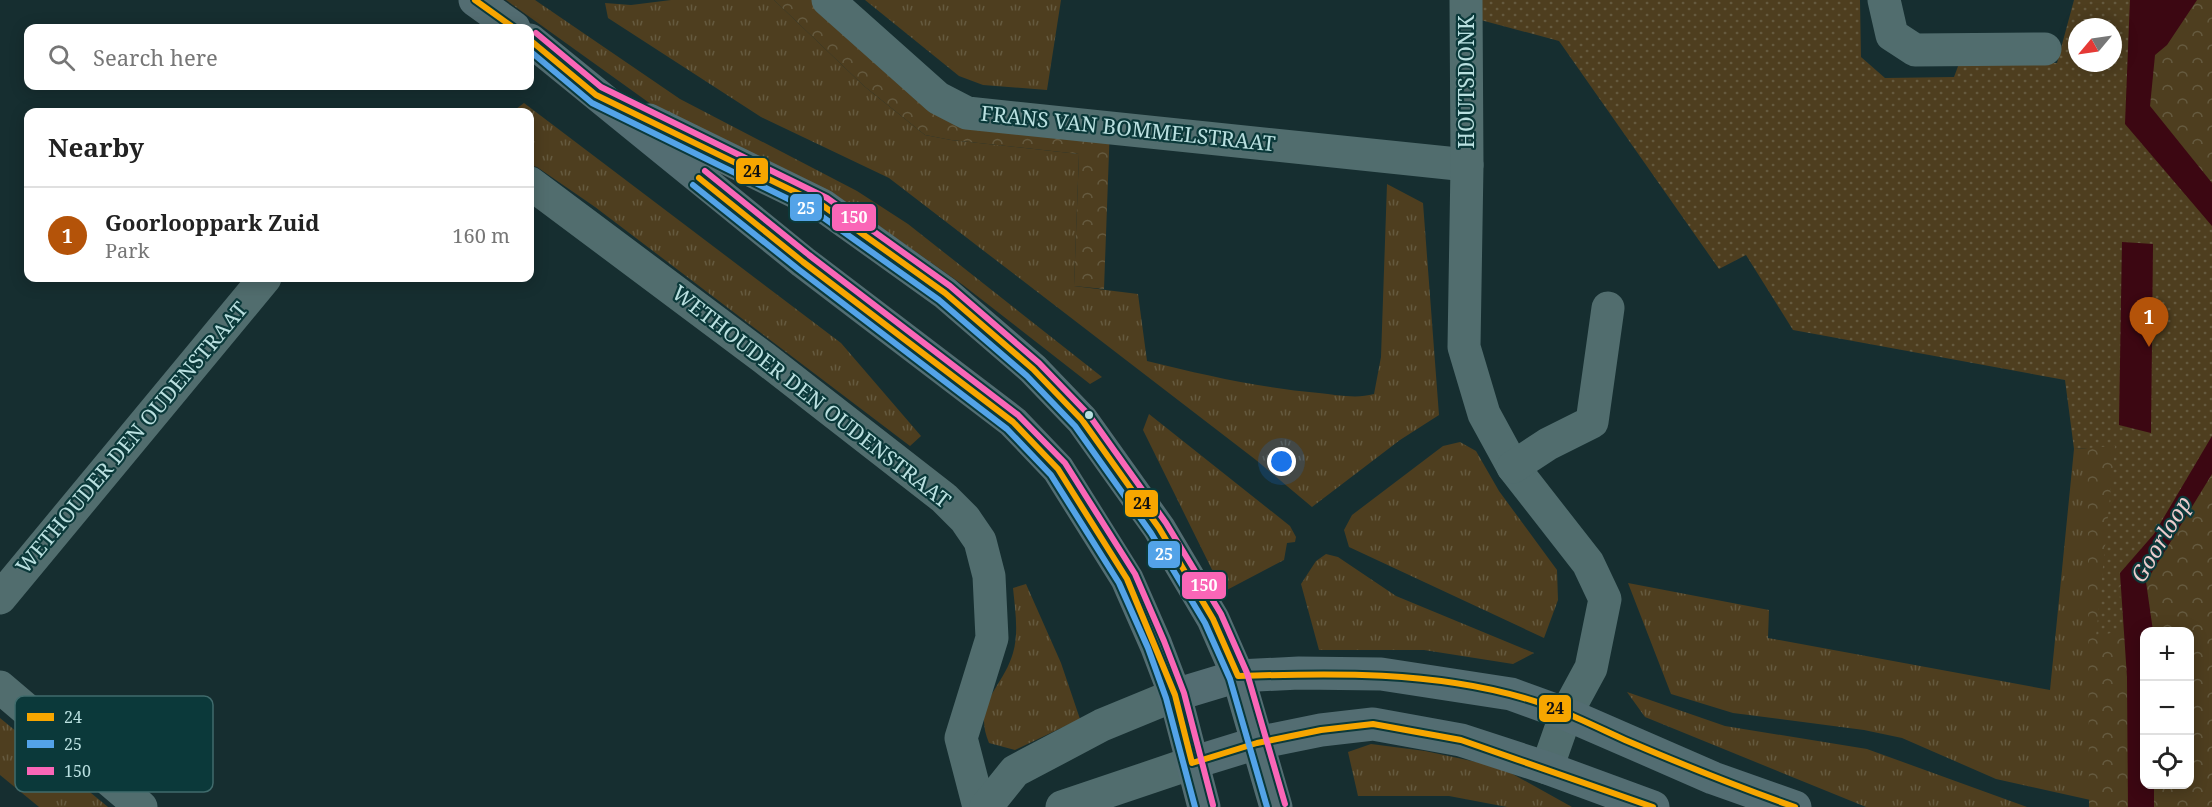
<!DOCTYPE html>
<html lang="en">
<head>
<meta charset="utf-8">
<style>
  :root { --surface:#fff; --page:#f2f2f2; --text:#222; --muted:#767676; --line:#e0e0e0; --accent:#b45309 }
  body { margin:0; font-family:"Noto Serif",serif; background:var(--page); color:var(--text) }
  .controls { position:absolute; right:18px; bottom:18px; display:grid; overflow:hidden; border-radius:12px; box-shadow:0 3px 15px #0003 }
  .controls button { width:54px; height:54px; display:grid; place-items:center; padding:0; border:0; border-bottom:2px solid var(--line); background:var(--surface); color:var(--text); font:30px sans-serif }
  .compass { position:absolute; left:2068px; top:18px; width:54px; height:54px; border-radius:50%; background:var(--surface); box-shadow:0 3px 15px #0003; rotate:241deg }
  .you { position:absolute; left:1282px; top:462px; width:21px; height:21px; margin:-15px; border:4px solid #fff; border-radius:50%; background:#1a73e8; box-shadow:0 0 0 9px #1a73e833 }
  .badge { display:grid; place-items:center; width:39px; height:39px; border-radius:50%; background:var(--accent); color:#fff; font-size:20px; font-weight:700 }
  .pin { position:absolute; translate:-50% -50px; filter:drop-shadow(0 2px 3px #0008) }
  .pin::after { content:''; position:absolute; top:32px; width:21px; height:18px; background:inherit; clip-path:polygon(0 0,100% 0,50% 100%) }
  .list { margin:0; padding:0; list-style:none }
  h2 { display:flex; justify-content:space-between; align-items:center; height:78px; margin:0; padding:0 24px; font-size:26px }
  h2 small { font-size:20px; font-weight:400; color:var(--muted) }
  .list li { display:grid; grid-template-columns:39px 1fr auto; gap:18px; align-items:center; box-sizing:border-box; height:96px; padding:0 24px; border-top:2px solid var(--line) }
  .list b { display:block; font-size:22px; white-space:nowrap }
  .list p { margin:0; font-size:20px; white-space:nowrap; color:var(--muted) }
  .list em { font-size:20px; font-style:normal; color:var(--muted) }
  .icon { flex:none; width:33px; height:33px; fill:none; stroke:currentColor; stroke-width:2; stroke-linecap:round; stroke-linejoin:round }
  .map { position:relative; flex:none; width:2212px; height:807px; overflow:hidden }
  .search { position:absolute; background:var(--surface); box-shadow:0 3px 15px #0003; left:24px; top:24px; width:510px; height:66px; display:flex; align-items:center; gap:15px; box-sizing:border-box; padding:0 21px; border-radius:12px; color:var(--muted); font-size:22px }
  .panel { position:absolute; background:var(--surface); box-shadow:0 3px 15px #0003; left:24px; top:108px; width:510px; height:174px; border-radius:12px }
  .map>svg:first-child { display:block }
  .grass { fill:url(#grass-tufts) }
  .forest { fill:url(#forest-crowns); fill-rule:evenodd }
  .garden { fill:url(#garden-dots); fill-rule:evenodd }
  .water { fill:#3c0712 }
  .lines { fill:none; stroke-linecap:round; stroke-linejoin:round }
  .minor { stroke:#516d6e; stroke-width:33 }
  .major { stroke:#536d72; stroke-width:33 }
  .bus-1-casing { stroke:#0b393a; stroke-width:10 }
  .bus-2-casing { stroke:#0b393a; stroke-width:10 }
  .bus-3-casing { stroke:#0b393a; stroke-width:10 }
  .bus-1 { stroke:#f7a600; stroke-width:6 }
  .bus-2 { stroke:#53a3e8; stroke-width:6 }
  .bus-3 { stroke:#fa66b7; stroke-width:6 }
  .bus-dot { fill:#bae0e0; stroke:#0b393a; stroke-width:2 }
  .labels { text-anchor:middle; stroke-width:4.5; stroke-linejoin:round; paint-order:stroke }
  .street-label { font-size:21px; fill:#bae0e0; stroke:#0b393a }
  .water-label { font-size:22px; font-style:italic; fill:#eccccd; stroke:#0b393a }
  .key { fill:#0b393a; stroke:#406b6c; stroke-width:1.5 }
  .key-label { font-size:16px; fill:#bae0e0 }
  .line-badge { stroke:#0b393a; stroke-width:2 }
  .badge-label { font-size:16px; text-anchor:middle; font-weight:bold; fill:#fff }
  .pale-badge-label { font-size:16px; text-anchor:middle; font-weight:bold; fill:#111 }
</style>
</head>
<body>
<div class="map">
<svg width="2212" height="807" viewBox="0 0 2212 807">
  <defs>
    <pattern id="grass-tufts" width="24" height="20" patternUnits="userSpaceOnUse" patternTransform="scale(1.5)"><rect width="24" height="20" fill="#4e3e1f"/><path d="M3 7l-1-3M5 7V3M7 7l1-3M15 17l-1-3M17 17v-4M19 17l1-3" fill="none" stroke="#655a3f"/></pattern>
    <pattern id="forest-crowns" width="20" height="18" patternUnits="userSpaceOnUse" patternTransform="scale(1.5)"><rect width="20" height="18" fill="#4e3e1f"/><path d="M2 6a3 3 0 1 1 6 0M12 15a3 3 0 1 1 6 0" fill="none" stroke="#655a3f"/></pattern>
    <pattern id="garden-dots" width="8" height="8" patternUnits="userSpaceOnUse" patternTransform="scale(1.5)"><rect width="8" height="8" fill="#4e3e1f"/><path d="M2 2h.1M6 6h.1" fill="none" stroke="#655a3f" stroke-width="1.8" stroke-linecap="round"/></pattern>
  </defs>
  <rect width="100%" height="100%" fill="#162e30"/>
  <g class="grass">
    <path d="M 506,0 L 535,0 L 680,99 L 857,191 L 908,224 L 1102,377 L 1090,384 L 963,285 L 849,205 L 655,107 Z"/>
    <path d="M 671,0 L 774,0 L 864,86 L 925,135 L 951,140 L 1079,154 L 1074,286 L 1138,294 L 1147,361 C 1204,375 1260,388 1319,393 C 1337,395 1357,399 1374,394 L 1381,357 L 1387,184 L 1423,203 L 1439,415 L 1400,440 L 1312,507 L 1256,460 L 889,178 L 761,117 L 608,18 L 605,3 L 631,5 Z"/>
    <path d="M 865,0 L 1061,0 L 1047,90 L 983,85 L 959,76 Z"/>
    <path d="M 524,103 L 841,343 L 921,436 L 910,446 L 595,207 L 537,167 L 530,165 L 530,112 L 512,112 Z"/>
    <path d="M 1149,414 L 1290,526 L 1296,537 L 1295,542 L 1287,543 L 1284,560 L 1223,592 L 1143,430 Z"/>
    <path d="M 1460,442 L 1476,451 L 1499,491 L 1557,570 L 1558,600 L 1544,638 L 1349,547 L 1344,530 L 1352,515 L 1443,446 Z"/>
    <path d="M 2115,446 L 2095,801 L 1996,779 L 1902,738 L 1864,730 L 1733,713 L 1671,694 L 1628,583 L 1769,610 L 1768,638 L 2050,690 L 2074,449 Z"/>
    <path d="M 1326,554 L 1338,557 L 1396,596 L 1534,653 L 1513,664 L 1424,650 L 1319,650 L 1301,584 L 1316,561 Z"/>
    <path d="M 1026,584 L 1061,663 L 1080,719 L 1015,750 L 989,743 C 972,703 1003,688 1013,653 C 1019,633 1015,609 1013,588 Z"/>
    <path d="M 1627,692 L 1725,726 L 1867,749 L 2027,807 L 1866,807 L 1645,717 Z"/>
    <path d="M 0,718 L 108,807 L 39,807 L 0,775 Z"/>
    <path d="M 1371,744 L 1425,751 L 1500,767 L 1572,807 L 1507,807 L 1449,796 L 1358,796 L 1348,752 Z"/>
  </g>
  <g class="forest">
    <path d="M 774,0 L 816,0 L 931,98 L 1110,125 L 1104,289 L 1074,286 L 1079,154 L 951,140 L 925,135 L 864,86 Z"/>
    <path d="M 2085,0 L 2212,0 L 2212,807 L 2089,807 L 2086,63 L 2113,63 L 2113,27 ZM 2144,632 L 2190,632 L 2190,784 L 2144,784 Z"/>
  </g>
  <path class="garden" d="M 1477,0 L 1860,0 L 1861,57 L 1885,78 L 1954,77 L 1960,61 L 2057,63 L 2074,0 L 2130,0 L 2125,124 L 2212,226 L 2212,436 L 2154,534 L 2120,573 L 2118,582 L 2125,629 L 2096,637 L 2115,446 L 2074,449 L 2065,380 L 1793,330 L 1746,255 L 1719,269 L 1559,41 L 1477,19 ZM 2077,27 L 2113,27 L 2113,63 L 2077,63 ZM 2122,242 L 2153,244 L 2151,433 L 2120,425 Z"/>
  <g class="water">
    <path d="M 2130,0 L 2197,0 L 2167,45 L 2155,55 L 2150,106 L 2212,183 L 2212,226 L 2125,124 Z"/>
    <path d="M 2122,242 L 2153,244 L 2151,433 L 2119,425 Z"/>
    <path d="M 2212,436 L 2212,474 L 2146,582 L 2153,631 L 2144,632 L 2144,784 L 2154,785 L 2154,807 L 2128,807 L 2127,677 L 2120,573 L 2154,534 Z"/>
  </g>
  <g class="lines">
    <g class="minor">
      <path d="M 828,0 L 938,98 L 967,113 L 1467,165"/>
      <path d="M 1466,0 L 1467,165 L 1464,347 L 1484,414 L 1513,467 L 1588,563 L 1605,599 L 1591,668 L 1566,714 L 1547,768"/>
      <path d="M 1884,0 L 1892,35 L 1915,50 L 2045,49"/>
      <path d="M 530,183 L 764,358 L 944,498 L 965,519 L 980,541 L 989,576 L 992,638 L 961,738 L 979,807"/>
      <path d="M 1513,467 L 1548,444 L 1592,422 L 1608,308"/>
      <path d="M 0,598 L 265,278"/>
      <path d="M 0,687 L 141,807"/>
      <path d="M 986,807 L 1015,771 L 1102,725 L 1175,695"/>
      <path d="M 1062,807 L 1192,763"/>
    </g>
    <g class="major">
      <path d="M 475,0 L 514,28"/>
      <path d="M 530,40 L 803,262 L 1013,422 L 1058,469 L 1127,579 L 1156,645 L 1175,695 L 1204,807"/>
      <path d="M 649,120 L 822,205 L 945,293 L 1033,369 L 1082,420 L 1159,528 L 1213,619 L 1238,676 L 1276,807"/>
      <path d="M 1175,695 L 1238,676 L 1299,673 L 1381,674 L 1511,694 L 1566,714 L 1713,778 L 1795,807"/>
      <path d="M 1192,763 L 1257,743 L 1321,730 L 1373,724 L 1461,740 L 1547,768 L 1653,807"/>
    </g>
    <defs>
      <g id="bus-1">
        <path d="M 475,0 L 514,28"/>
        <path d="M 530,40 L 596,95 L 822,205 L 945,293 L 1033,369 L 1082,420 L 1159,528 L 1213,619 L 1238,676 C 1333,673 1432,671 1524,698 C 1559,708 1592,725 1625,740 C 1681,764 1738,787 1795,807"/>
        <path d="M 699,178 L 803,262 L 1013,422 L 1058,469 L 1127,579 L 1175,695 L 1192,763 L 1257,743 L 1321,730 L 1373,724 L 1461,740 L 1653,807"/>
      </g>
      <g id="bus-2">
        <path d="M 530,51 L 592,103 L 817,213 L 939,300 L 1027,376 L 1075,426 L 1151,533 L 1205,623 L 1230,679 L 1267,807"/>
        <path d="M 693,185 L 798,269 L 1007,429 L 1051,475 L 1119,583 L 1148,648 L 1166,698 L 1195,807"/>
      </g>
      <g id="bus-3">
        <path d="M 536,33 L 601,87 L 827,198 L 950,286 L 1039,363 L 1089,415 L 1166,523 L 1221,614 L 1247,673 L 1285,804"/>
        <path d="M 705,171 L 809,255 L 1018,415 L 1065,463 L 1135,574 L 1164,641 L 1184,693 L 1213,805"/>
      </g>
    </defs>
    <use href="#bus-1" class="bus-1-casing"/>
    <use href="#bus-2" class="bus-2-casing"/>
    <use href="#bus-3" class="bus-3-casing"/>
    <use href="#bus-1" class="bus-1"/>
    <use href="#bus-2" class="bus-2"/>
    <use href="#bus-3" class="bus-3"/>
  </g>
  <circle class="bus-dot" cx="1089" cy="415" r="5"/>
  <g class="labels">
    <g class="street-label">
      <text transform="translate(1467 82) rotate(-90)" y="7">HOUTSDONK</text>
      <text transform="translate(1128 129) rotate(6)" y="7">FRANS VAN BOMMELSTRAAT</text>
      <text transform="translate(811 397) rotate(38)" y="7">WETHOUDER DEN OUDENSTRAAT</text>
      <text transform="translate(132 438) rotate(-50)" y="7">WETHOUDER DEN OUDENSTRAAT</text>
    </g>
    <g class="water-label">
      <text transform="translate(2161 539) rotate(-59)" y="8">Goorloop</text>
    </g>
  </g>
  <rect x="15" y="696" width="198" height="96" rx="9" class="key"/>
  <rect x="27" y="713" width="27" height="8" fill="#f7a600"/>
  <rect x="27" y="740" width="27" height="8" fill="#53a3e8"/>
  <rect x="27" y="767" width="27" height="8" fill="#fa66b7"/>
  <g class="key-label">
    <text x="64" y="723">24</text>
    <text x="64" y="750">25</text>
    <text x="64" y="777">150</text>
  </g>
  <g class="line-badge">
    <rect x="735" y="157" width="34" height="28" rx="6" fill="#f7a600"/>
    <rect x="789" y="193" width="34" height="29" rx="6" fill="#53a3e8"/>
    <rect x="831" y="203" width="46" height="29" rx="6" fill="#fa66b7"/>
    <rect x="1124" y="489" width="35" height="29" rx="6" fill="#f7a600"/>
    <rect x="1147" y="540" width="34" height="29" rx="6" fill="#53a3e8"/>
    <rect x="1181" y="571" width="46" height="29" rx="6" fill="#fa66b7"/>
    <rect x="1538" y="694" width="34" height="29" rx="6" fill="#f7a600"/>
  </g>
  <g class="badge-label">
    <text x="806" y="214">25</text>
    <text x="854" y="223">150</text>
    <text x="1164" y="560">25</text>
    <text x="1204" y="591">150</text>
  </g>
  <g class="pale-badge-label">
    <text x="752" y="177">24</text>
    <text x="1142" y="509">24</text>
    <text x="1555" y="714">24</text>
  </g>
</svg>
<div class="controls">
<button>+</button>
<button>−</button>
<button><svg class="icon" aria-label="locate" viewBox="0 0 24 24"><circle cx="12" cy="12" r="6"/><path d="M12 2v4M12 18v4M2 12h4M18 12h4"/></svg></button>
</div>
<svg class="compass" viewBox="-18 -18 36 36"><path d="M0-13l5 13h-10z" fill="#e53935"/><path d="M0 13l5-13h-10z" fill="#767676"/></svg>
<div class="you"></div>
<div class="pin badge" style="left:2149px;top:347px">1</div>
<div class="search"><svg class="icon" aria-label="search" viewBox="0 0 24 24"><circle cx="10" cy="10" r="6"/><path d="M15 15l6 6"/></svg>Search here</div>
<section class="panel">
<h2>Nearby<small></small></h2>
<ul class="list">
<li><span class="badge">1</span><div><b>Goorlooppark Zuid</b><p>Park</p></div><em>160 m</em></li>
</ul>
</section>
</div>
</body>
</html>
